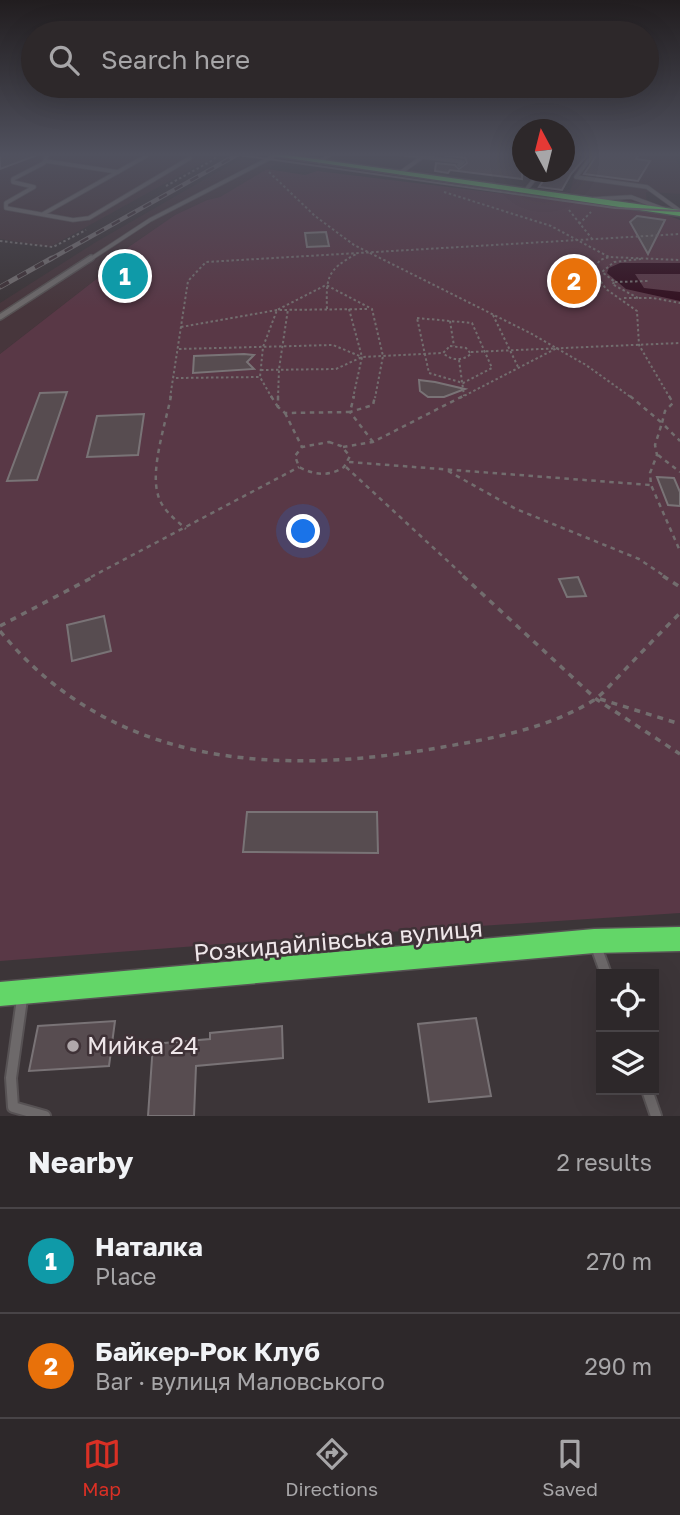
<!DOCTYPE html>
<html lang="en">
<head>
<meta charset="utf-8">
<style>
  :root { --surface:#2d282a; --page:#353032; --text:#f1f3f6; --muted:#a7a6a8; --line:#484447; --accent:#d93025 }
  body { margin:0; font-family:"Golos Text",sans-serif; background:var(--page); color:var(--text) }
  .controls { position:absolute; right:21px; bottom:21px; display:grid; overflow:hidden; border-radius:0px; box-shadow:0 7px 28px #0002 }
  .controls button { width:63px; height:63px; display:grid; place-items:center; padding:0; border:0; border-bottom:2px solid var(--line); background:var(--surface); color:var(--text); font:35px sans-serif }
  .compass { position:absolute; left:512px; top:119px; width:63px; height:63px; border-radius:50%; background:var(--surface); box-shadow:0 7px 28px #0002; rotate:353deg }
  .you { position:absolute; left:304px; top:532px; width:24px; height:24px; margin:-18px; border:5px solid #fff; border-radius:50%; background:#1a73e8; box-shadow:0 0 0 10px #1a73e833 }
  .badge { display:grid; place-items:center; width:46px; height:46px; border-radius:50%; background:var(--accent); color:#fff; font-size:23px; font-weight:700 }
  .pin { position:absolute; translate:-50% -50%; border:4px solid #fff; box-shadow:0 2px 7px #0006 }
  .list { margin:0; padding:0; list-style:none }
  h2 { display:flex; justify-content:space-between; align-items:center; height:91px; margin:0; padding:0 28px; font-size:30px }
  h2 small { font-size:23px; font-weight:400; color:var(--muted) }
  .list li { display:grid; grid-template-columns:46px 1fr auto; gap:21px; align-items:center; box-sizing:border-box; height:105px; padding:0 28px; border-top:2px solid var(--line) }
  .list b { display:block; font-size:26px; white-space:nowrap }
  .list p { margin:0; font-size:23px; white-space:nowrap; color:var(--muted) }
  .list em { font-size:23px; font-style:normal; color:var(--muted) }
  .icon { flex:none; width:38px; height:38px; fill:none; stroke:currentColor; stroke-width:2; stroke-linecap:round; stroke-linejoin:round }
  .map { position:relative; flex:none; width:680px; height:1116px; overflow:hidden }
  .search { position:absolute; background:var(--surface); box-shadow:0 7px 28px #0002; left:21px; right:21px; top:21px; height:77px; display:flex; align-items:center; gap:18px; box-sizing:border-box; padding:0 24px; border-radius:38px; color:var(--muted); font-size:26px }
  .sheet { height:301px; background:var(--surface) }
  nav { display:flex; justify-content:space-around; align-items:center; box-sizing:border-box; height:98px; border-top:2px solid var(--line); background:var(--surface); font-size:19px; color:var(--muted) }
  nav a { display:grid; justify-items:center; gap:4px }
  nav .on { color:var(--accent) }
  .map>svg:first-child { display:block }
  .built { fill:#47363c }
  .green { fill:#593846 }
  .water { fill:#320f1f }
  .building { fill:#574c50; stroke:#797376; stroke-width:2 }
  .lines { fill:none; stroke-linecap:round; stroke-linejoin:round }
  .lane-far2-casing { stroke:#575254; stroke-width:5 }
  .lane-far1-casing { stroke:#575254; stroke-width:8 }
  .lane-casing { stroke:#575254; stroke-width:14 }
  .fast-casing { stroke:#575254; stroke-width:3 }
  .path-far2 { stroke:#726d6e; stroke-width:2; stroke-dasharray:2.5 2.5; stroke-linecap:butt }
  .path-far1 { stroke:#726d6e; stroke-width:2.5; stroke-dasharray:4.5 4.5; stroke-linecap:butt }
  .path { stroke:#726d6e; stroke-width:3.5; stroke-dasharray:6 6; stroke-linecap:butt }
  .lane-far2 { stroke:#6d696a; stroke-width:3.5 }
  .lane-far1 { stroke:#6d696a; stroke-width:5 }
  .lane { stroke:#6d696a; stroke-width:10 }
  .fast { fill:#63d668; fill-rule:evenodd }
  .tram { stroke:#716c6e; stroke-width:2 }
  .rail-far1-casing { stroke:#716c6e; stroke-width:4.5 }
  .rail-casing { stroke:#716c6e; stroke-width:5 }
  .rail-far1 { stroke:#3f3237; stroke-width:2.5; stroke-dasharray:9; stroke-linecap:butt }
  .rail { stroke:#3f3237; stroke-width:3.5; stroke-dasharray:10; stroke-linecap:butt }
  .poi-dot { fill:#b0a8ab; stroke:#3f3237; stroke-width:2.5 }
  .labels { text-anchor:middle; stroke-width:5; stroke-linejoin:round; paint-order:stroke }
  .near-street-label { font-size:24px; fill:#eee6e9; stroke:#3f3237 }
  .near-poi-label { font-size:24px; fill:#eee6e9; stroke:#3f3237; text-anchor:start }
</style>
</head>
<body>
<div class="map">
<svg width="680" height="1116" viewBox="0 0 680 1116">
  <rect width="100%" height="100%" fill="#3c3538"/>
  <g class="built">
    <path d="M 0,153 L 186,153 L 213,157 L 50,247 L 0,239 Z"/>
    <path d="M 589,153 L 674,153 L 680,168 L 680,194 L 646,192 L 647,204 L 570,193 L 575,171 Z"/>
    <path d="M 240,159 L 276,164 L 220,197 L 207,200 L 175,215 L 118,254 L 129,257 L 108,270 L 0,354 L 0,303 L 96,242 Z"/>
  </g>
  <path class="green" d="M 267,169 L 305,175 L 317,171 L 564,201 L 664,214 L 680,220 L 680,913 L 327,936 L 0,961 L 0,354 L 108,270 L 128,258 L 117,255 L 175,215 L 207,200 L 220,197 Z"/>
  <path class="water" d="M 620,263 L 680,263 L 680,274 L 635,274 L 644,288 L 680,292 L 680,301 L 626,289 L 607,273 L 609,268 Z"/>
  <g class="building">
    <path d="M 0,153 L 40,153 L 40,154 L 0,169 Z"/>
    <path d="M 441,153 L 522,153 L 522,179 L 450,170 L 448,173 L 435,171 L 436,163 L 455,165 L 459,169 L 467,163 L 465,158 L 439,155 Z"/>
    <path d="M 564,153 L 589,153 L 571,174 L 562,190 L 539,187 L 549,172 L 564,172 Z"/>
    <path d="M 598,153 L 638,155 L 636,159 L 650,161 L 638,181 L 584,174 Z"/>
    <path d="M 637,216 L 665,220 L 648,254 L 630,222 Z"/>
    <path d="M 326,232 L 329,246 L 307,247 L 305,233 Z"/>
    <path d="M 582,271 L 594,291 L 565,292 L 555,272 Z"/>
    <path d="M 244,354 L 254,355 L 247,362 L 254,369 L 193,373 L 194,356 Z"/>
    <path d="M 419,380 L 435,382 L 465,389 L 444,397 L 428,397 L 420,391 Z"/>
    <path d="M 67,392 L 37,480 L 7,481 L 40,393 Z"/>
    <path d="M 144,414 L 138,455 L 87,457 L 97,416 Z"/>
    <path d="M 657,477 L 674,478 L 680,492 L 680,506 L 668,505 Z"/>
    <path d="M 578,577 L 586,596 L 567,597 L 559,579 Z"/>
    <path d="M 104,616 L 111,651 L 72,661 L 67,625 Z"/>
    <path d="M 247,812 L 377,812 L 378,853 L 243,852 Z"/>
    <path d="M 476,1018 L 491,1096 L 429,1102 L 418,1024 Z"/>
    <path d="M 115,1021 L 109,1066 L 29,1071 L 38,1026 Z"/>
    <path d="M 282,1026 L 283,1058 L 196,1066 L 194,1116 L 148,1116 L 153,1044 L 210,1039 L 210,1033 Z"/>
  </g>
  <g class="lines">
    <defs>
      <g id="lane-far2">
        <path d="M 53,153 L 47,155 L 44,163 L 13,179 L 13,182 L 34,187 L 6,203 L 6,208 L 73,220 L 89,218 L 190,158"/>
        <path d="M 394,153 L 463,162 L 459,165"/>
        <path d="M 594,153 L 576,177 L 647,187 L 680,211"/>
        <path d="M 46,161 L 118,172"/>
        <path d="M 319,162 L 332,153"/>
        <path d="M 400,173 L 425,155"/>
        <path d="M 526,190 L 540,172"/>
        <path d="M 594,199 L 631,197 L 666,210"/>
        <path d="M 43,214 L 146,156"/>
        <path d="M 89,260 L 150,220 L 276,155"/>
      </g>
      <path id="lane-far1" d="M 0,317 L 91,258"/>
      <g id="lane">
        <path d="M 597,949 L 606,974"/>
        <path d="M 22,999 L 11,1078 L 13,1107 L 45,1116"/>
        <path d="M 647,1090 L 656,1116"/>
      </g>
      <g id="fast">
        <path d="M 254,153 L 273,153 L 680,210 L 680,216 Z"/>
        <path d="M 680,927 L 680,951 L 594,953 L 0,1006 L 0,982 L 594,929 Z"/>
      </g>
    </defs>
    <use href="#lane-far2" class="lane-far2-casing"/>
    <use href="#lane-far1" class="lane-far1-casing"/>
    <use href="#lane" class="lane-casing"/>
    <use href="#fast" class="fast-casing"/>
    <g class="path-far2">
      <path d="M 269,172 L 315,216 L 354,245 L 530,333 L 586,365 L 632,398"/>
      <path d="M 166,186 L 213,160 L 217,156 L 213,154"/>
      <path d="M 444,192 L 551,226 L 609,257"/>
      <path d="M 569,210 L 593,240"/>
      <path d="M 579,224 L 591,212"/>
      <path d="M 0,241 L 53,247 L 86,230"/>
      <path d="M 615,282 L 649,281"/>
      <path d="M 624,298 L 653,298 L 680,303"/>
      <path d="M 638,298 L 612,284 L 615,282 L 602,272 L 614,262 L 641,259"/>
      <path d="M 327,309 C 326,277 327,270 356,254"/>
      <path d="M 349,309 L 362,357 L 353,398"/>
      <path d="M 493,315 L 519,369"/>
      <path d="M 417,318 L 472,323 L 492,368 L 463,383 L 429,373 Z"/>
      <path d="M 450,321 L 454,346"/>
      <path d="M 181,327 L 277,310 L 369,309"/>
      <path d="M 450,346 L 466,348 L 471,354 C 462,361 452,361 443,353 Z"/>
      <path d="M 179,349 L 333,345 L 362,357"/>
      <path d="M 471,352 L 680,343"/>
      <path d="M 459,360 L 464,396"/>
      <path d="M 261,370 L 336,369 L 362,357 L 443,353"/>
      <path d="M 176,378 L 260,377"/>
      <path d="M 170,398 L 188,281 L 206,262 L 680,234"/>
      <path d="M 272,398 L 260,377 L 263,347 L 277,310 L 326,285 L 372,309 L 383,356 L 375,398"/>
      <path d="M 278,398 L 279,369 L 288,309"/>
      <path d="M 460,398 L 557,348"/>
      <path d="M 670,398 L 639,345 L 637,311 L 606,289 L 593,270 L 600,260 L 609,257 L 680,260"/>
    </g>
    <g class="path-far1">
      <path d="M 171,396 C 166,422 150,469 158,495 C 162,510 175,519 186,529"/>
      <path d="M 271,396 L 278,407"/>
      <path d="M 278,396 L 278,407 L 285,413 L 350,412 L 354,396"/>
      <path d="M 630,396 L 662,423 L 655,445 L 657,455 L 650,473 L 651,485 L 680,551"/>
      <path d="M 669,396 L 673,403 L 665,411 L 662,423 L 680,441"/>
      <path d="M 285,413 L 302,447"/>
      <path d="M 329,442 L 341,446 L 350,456 L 344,467 C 329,477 314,475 299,467 L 295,456 L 302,447 Z"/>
      <path d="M 373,442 L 350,412 L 373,405 L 375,396"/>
      <path d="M 343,447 L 373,442 L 463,396"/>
      <path d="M 658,455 L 680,472"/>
      <path d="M 349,462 L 650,485"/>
      <path d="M 346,467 L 465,577"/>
      <path d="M 448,471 L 516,509 L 639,559 L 666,577"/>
      <path d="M 91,577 L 299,467"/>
    </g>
    <g class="path">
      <path d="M 463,576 L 596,699 L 680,754"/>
      <path d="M 663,576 L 680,587"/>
      <path d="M 0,626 L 95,576"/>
      <path d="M 0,631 C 113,769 280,776 443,747 C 495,738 549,728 594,700 C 603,694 610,685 617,678 C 638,656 659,634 680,613"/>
      <path d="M 600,699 L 680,724"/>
    </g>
    <use href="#lane-far2" class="lane-far2"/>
    <use href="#lane-far1" class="lane-far1"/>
    <use href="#lane" class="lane"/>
    <use href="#fast" class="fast"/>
    <path class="tram" d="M 225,153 L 615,208 L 680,211"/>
    <defs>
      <path id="rail-far1" d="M 49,260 L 240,153"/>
      <path id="rail" d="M 0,287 L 52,258"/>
    </defs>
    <use href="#rail-far1" class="rail-far1-casing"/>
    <use href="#rail" class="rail-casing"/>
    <use href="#rail-far1" class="rail-far1"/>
    <use href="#rail" class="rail"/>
  </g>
  <linearGradient id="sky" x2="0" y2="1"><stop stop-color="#211d1f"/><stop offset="0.5" stop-color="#50515e"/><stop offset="1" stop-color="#50515e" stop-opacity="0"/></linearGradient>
  <rect width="680" height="309" fill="url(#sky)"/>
  <circle class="poi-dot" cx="73" cy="1046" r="7"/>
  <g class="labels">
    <g class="near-street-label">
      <text transform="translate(338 941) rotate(-5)" y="8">Розкидайлівська вулиця</text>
    </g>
    <g class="near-poi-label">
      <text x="87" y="1054">Мийка 24</text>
    </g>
  </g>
</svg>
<div class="controls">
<button><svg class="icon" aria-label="locate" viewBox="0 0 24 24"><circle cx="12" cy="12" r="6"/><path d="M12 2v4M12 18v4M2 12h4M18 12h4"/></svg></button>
<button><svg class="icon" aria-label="layers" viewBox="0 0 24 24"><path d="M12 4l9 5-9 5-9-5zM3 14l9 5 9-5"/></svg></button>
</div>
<svg class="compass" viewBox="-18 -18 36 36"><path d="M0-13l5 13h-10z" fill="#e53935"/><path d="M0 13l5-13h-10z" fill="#a7a6a8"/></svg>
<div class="you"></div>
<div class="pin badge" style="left:125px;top:276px;background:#0f9aa8">1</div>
<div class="pin badge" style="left:574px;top:281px;background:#e8710a">2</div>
<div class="search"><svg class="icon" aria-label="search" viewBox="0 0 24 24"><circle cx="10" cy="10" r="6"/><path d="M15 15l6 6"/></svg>Search here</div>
</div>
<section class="sheet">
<h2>Nearby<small>2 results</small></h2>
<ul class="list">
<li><span class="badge" style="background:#0f9aa8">1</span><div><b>Наталка</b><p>Place</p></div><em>270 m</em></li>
<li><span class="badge" style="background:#e8710a">2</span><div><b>Байкер-Рок Клуб</b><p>Bar · вулиця Маловського</p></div><em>290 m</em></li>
</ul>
</section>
<nav>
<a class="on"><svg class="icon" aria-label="map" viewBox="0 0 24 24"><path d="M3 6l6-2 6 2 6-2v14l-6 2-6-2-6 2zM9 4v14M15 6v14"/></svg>Map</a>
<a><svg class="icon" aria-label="directions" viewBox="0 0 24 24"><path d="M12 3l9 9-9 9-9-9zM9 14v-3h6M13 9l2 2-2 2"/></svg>Directions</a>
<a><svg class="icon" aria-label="saved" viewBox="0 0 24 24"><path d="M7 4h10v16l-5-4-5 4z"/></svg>Saved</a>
</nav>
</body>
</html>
